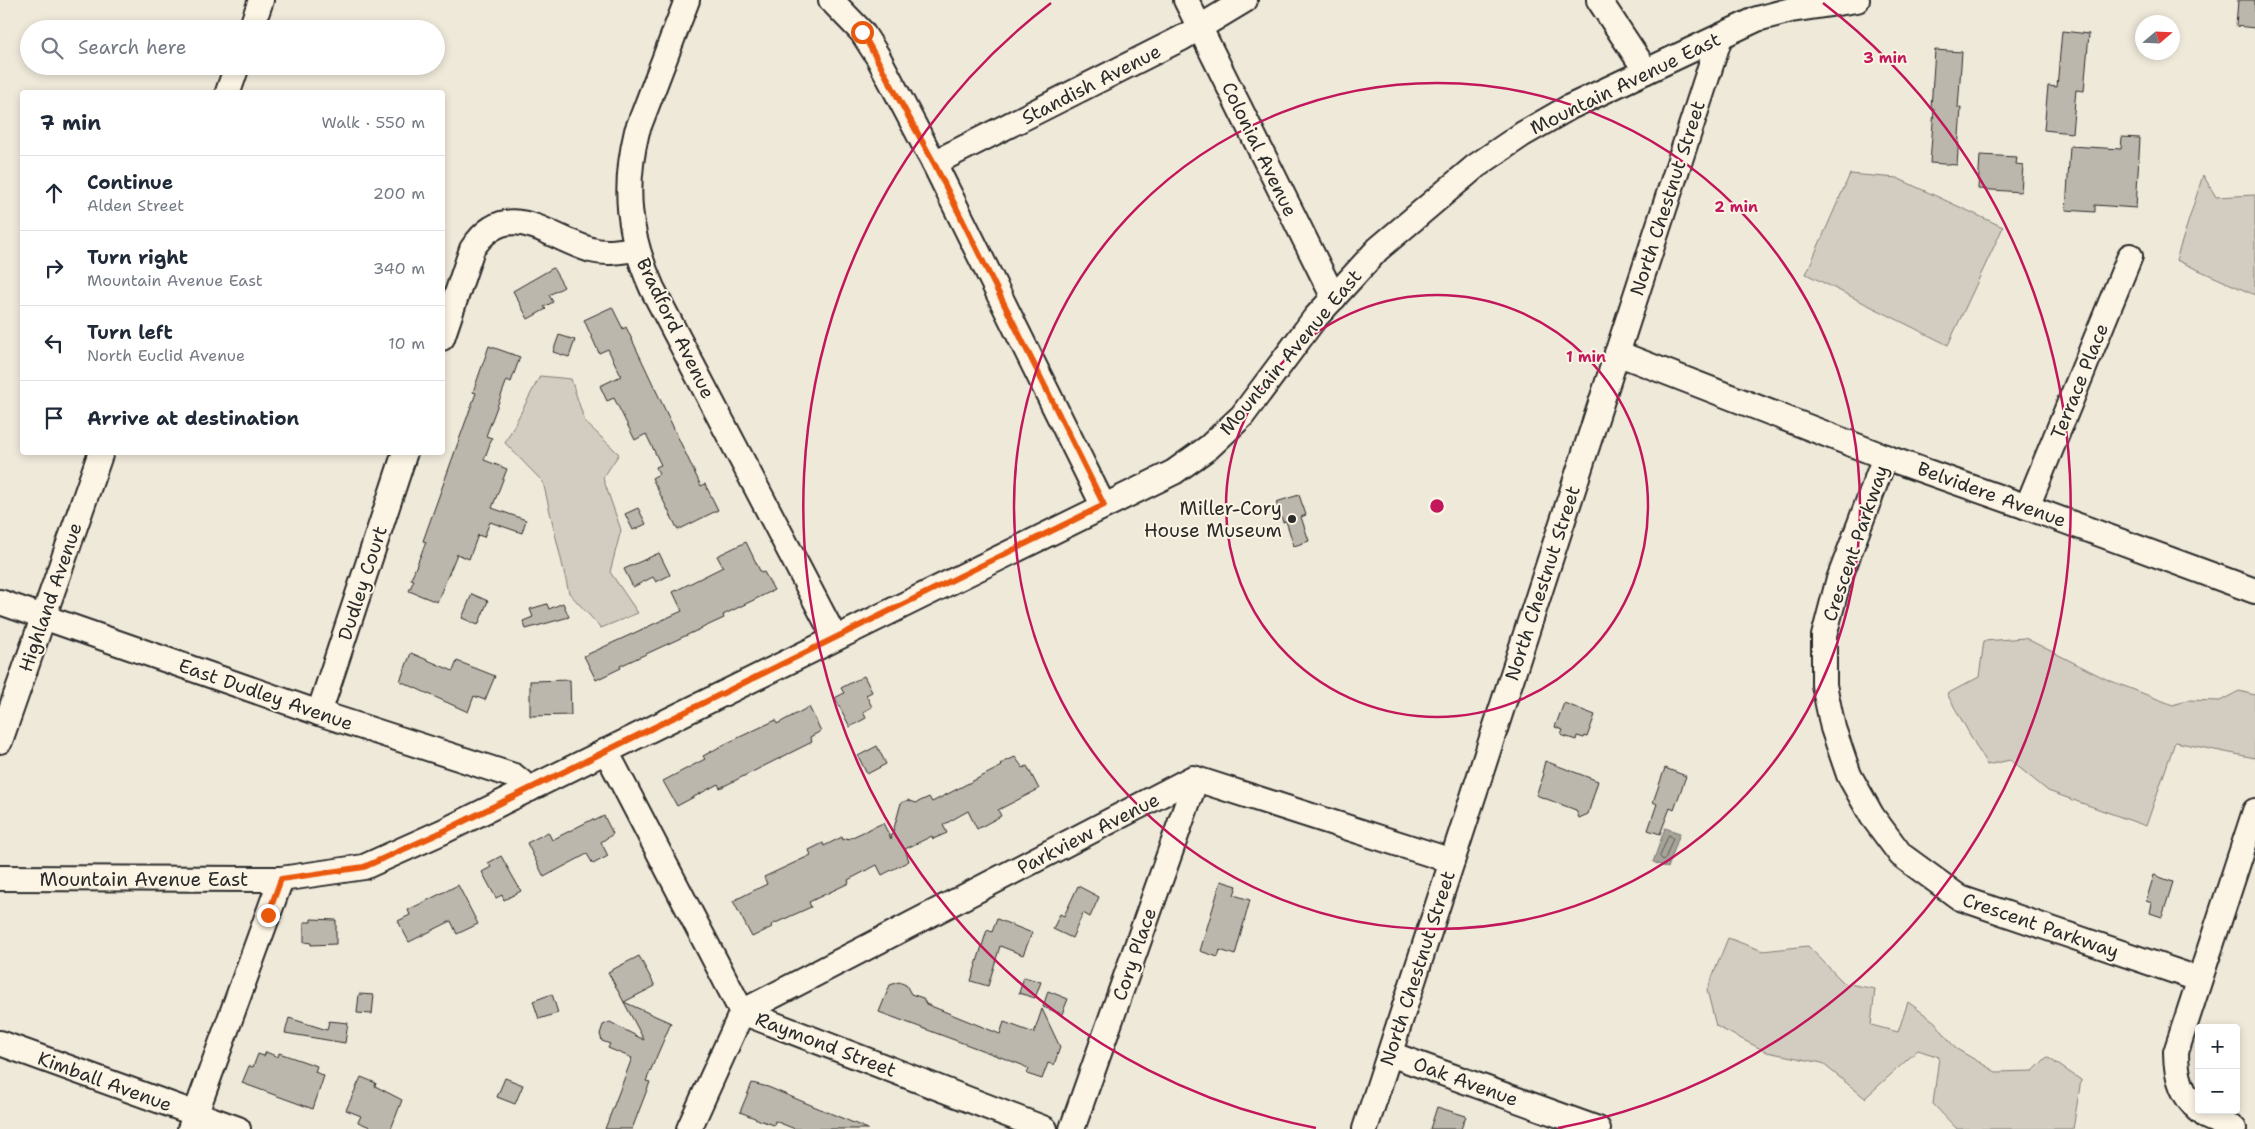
<!DOCTYPE html>
<html lang="en">
<head>
<meta charset="utf-8">
<style>
  :root { --surface:#fff; --page:#f6f6f7; --text:#1f2937; --muted:#747a83; --line:#e0e1e3 }
  body { margin:0; font-family:"Shantell Sans",sans-serif; background:var(--page); color:var(--text) }
  .controls { position:absolute; right:15px; bottom:15px; display:grid; overflow:hidden; border-radius:5px; box-shadow:0 2px 8px #0003 }
  .controls button { width:45px; height:45px; display:grid; place-items:center; padding:0; border:0; border-bottom:1px solid var(--line); background:var(--surface); color:var(--text); font:25px sans-serif }
  .compass { position:absolute; left:2135px; top:15px; width:45px; height:45px; border-radius:50%; background:var(--surface); box-shadow:0 2px 8px #0003; rotate:71deg }
  .stop { position:absolute; width:15px; height:15px; margin:-11px; border:4px solid #ea580c; border-radius:50%; background:#fff }
  .stop.end { background:#ea580c; border-color:#fff; box-shadow:0 1px 5px #0008 }
  .list { margin:0; padding:0; list-style:none }
  h2 { display:flex; justify-content:space-between; align-items:center; height:65px; margin:0; padding:0 20px; font-size:21px }
  h2 small { font-size:16px; font-weight:400; color:var(--muted) }
  .list li { display:grid; grid-template-columns:32px 1fr auto; gap:15px; align-items:center; box-sizing:border-box; height:75px; padding:0 20px; border-top:1px solid var(--line) }
  .list b { display:block; font-size:19px; white-space:nowrap }
  .list p { margin:0; font-size:16px; white-space:nowrap; color:var(--muted) }
  .list em { font-size:16px; font-style:normal; color:var(--muted) }
  .icon { flex:none; width:28px; height:28px; fill:none; stroke:currentColor; stroke-width:2; stroke-linecap:round; stroke-linejoin:round }
  .map { position:relative; flex:none; width:2255px; height:1129px; overflow:hidden }
  .search { position:absolute; background:var(--surface); box-shadow:0 2px 8px #0003; left:20px; top:20px; width:425px; height:55px; display:flex; align-items:center; gap:12px; box-sizing:border-box; padding:0 18px; border-radius:28px; color:var(--muted); font-size:19px }
  .panel { position:absolute; background:var(--surface); box-shadow:0 2px 8px #0003; left:20px; top:90px; width:425px; height:365px; border-radius:5px }
  .map>svg:first-child { display:block }
  .green { fill:#d2cdc0; stroke:#7e7c76 }
  .water { fill:#a6a399; stroke:#75736d }
  .lines { fill:none; stroke-linecap:round; stroke-linejoin:round }
  .shore { stroke:#5c5b57; stroke-width:1 }
  .building { fill:#bcb7ac; stroke:#2b2b2b }
  .minor-casing { stroke:#2b2b2b; stroke-width:28 }
  .minor { stroke:#fcf5e5; stroke-width:24 }
  .route { stroke:#ea580c; stroke-width:6 }
  .ring { fill:none; stroke:#c2185b; stroke-width:2.5 }
  .poi-dot { fill:#2b2b2b; stroke:#fcf5e5; stroke-width:2 }
  .labels { text-anchor:middle; stroke-width:4; stroke-linejoin:round; paint-order:stroke }
  .street-label { font-size:19px; fill:#2b2b2b; stroke:#fcf5e5 }
  .poi-label { font-size:19px; fill:#2b2b2b; stroke:#fcf5e5; text-anchor:end }
  .centre { fill:#c2185b; stroke:#fcf5e5; stroke-width:2.5 }
  .ring-label { font-size:15px; text-anchor:middle; font-weight:bold; fill:#c2185b; stroke:#fcf5e5; stroke-width:4; stroke-linejoin:round; paint-order:stroke }
</style>
</head>
<body>
<div class="map">
<svg width="2255" height="1129" viewBox="0 0 2255 1129">
  <rect width="100%" height="100%" fill="#efe9da"/>
  <filter id="ink" filterUnits="userSpaceOnUse"><feTurbulence type="fractalNoise" baseFrequency=".02" numOctaves="2"/><feDisplacementMap in="SourceGraphic" scale="10" xChannelSelector="R" yChannelSelector="G"/><feConvolveMatrix kernelMatrix="1 2 1 2 8 2 1 2 1" color-interpolation-filters="sRGB"/></filter>
  <g filter="url(#ink)">
    <g class="green">
      <path d="M 1850,174 L 1897,178 L 2003,227 L 1948,345 L 1806,274 Z"/>
      <path d="M 2203,175 L 2216,197 L 2255,195 L 2255,295 L 2176,260 Z"/>
      <path d="M 540,376 L 571,379 L 585,422 L 619,454 L 603,478 L 621,530 L 610,572 L 638,613 L 601,628 L 569,593 L 543,482 L 505,443 Z"/>
      <path d="M 2025,638 L 2106,679 L 2173,705 L 2187,700 L 2220,701 L 2239,691 L 2255,695 L 2255,758 L 2175,742 L 2146,826 L 2048,791 L 2010,760 L 1987,765 L 1947,694 L 1979,677 L 1984,641 Z"/>
      <path d="M 1728,938 L 1763,951 L 1808,946 L 1844,983 L 1875,989 L 1871,1025 L 1898,1032 L 1908,1002 L 1935,1022 L 1955,1048 L 1996,1072 L 2033,1071 L 2047,1057 L 2081,1080 L 2073,1129 L 1957,1129 L 1933,1104 L 1939,1057 L 1918,1050 L 1865,1098 L 1822,1063 L 1767,1052 L 1716,1026 L 1707,990 Z"/>
    </g>
    <path class="water" d="M 1665,828 L 1680,833 L 1668,868 L 1653,862 Z"/>
    <g class="lines">
      <path class="shore" d="M 1669,835 L 1673,838 L 1665,859 L 1663,860 L 1660,857 Z"/>
    </g>
    <g class="building">
      <path d="M 2238,0 L 2255,0 L 2255,28 L 2236,26 Z"/>
      <path d="M 2062,31 L 2089,34 L 2084,91 L 2076,90 L 2072,133 L 2044,130 L 2048,86 L 2057,87 Z"/>
      <path d="M 1935,50 L 1962,52 L 1958,108 L 1961,108 L 1957,165 L 1930,163 L 1934,109 L 1931,108 Z"/>
      <path d="M 2122,137 L 2140,138 L 2136,208 L 2095,205 L 2095,212 L 2066,210 L 2070,146 L 2121,149 Z"/>
      <path d="M 1980,155 L 2017,157 L 2016,164 L 2023,165 L 2021,192 L 1978,189 Z"/>
      <path d="M 553,268 L 564,287 L 549,295 L 553,302 L 544,307 L 546,309 L 528,319 L 513,291 Z"/>
      <path d="M 612,307 L 623,329 L 626,327 L 701,486 L 705,484 L 718,510 L 678,530 L 652,478 L 659,474 L 656,467 L 661,465 L 646,434 L 635,440 L 614,398 L 607,401 L 600,386 L 621,376 L 608,349 L 599,353 L 584,320 Z"/>
      <path d="M 559,335 L 575,340 L 569,357 L 553,352 Z"/>
      <path d="M 489,346 L 520,357 L 511,382 L 507,380 L 486,436 L 492,438 L 484,460 L 507,469 L 492,508 L 526,520 L 522,533 L 490,522 L 484,537 L 478,535 L 469,559 L 457,554 L 437,602 L 409,591 L 414,580 L 411,579 L 426,542 L 423,541 L 469,412 L 476,393 L 473,392 Z"/>
      <path d="M 1299,495 L 1306,515 L 1301,517 L 1309,541 L 1294,546 L 1286,521 L 1283,522 L 1276,502 Z"/>
      <path d="M 638,508 L 646,524 L 633,530 L 625,514 Z"/>
      <path d="M 746,542 L 761,573 L 764,572 L 774,590 L 723,615 L 724,618 L 620,666 L 621,668 L 596,680 L 584,656 L 682,611 L 673,592 L 723,567 L 717,556 Z"/>
      <path d="M 659,553 L 670,575 L 656,582 L 653,577 L 633,587 L 624,569 Z"/>
      <path d="M 472,594 L 488,601 L 478,625 L 462,618 Z"/>
      <path d="M 563,603 L 569,617 L 526,629 L 523,621 L 533,617 L 530,609 L 547,604 L 549,609 Z"/>
      <path d="M 411,653 L 453,671 L 457,661 L 495,676 L 485,700 L 474,696 L 468,712 L 400,681 Z"/>
      <path d="M 864,676 L 872,692 L 866,695 L 872,707 L 863,712 L 866,718 L 850,727 L 835,698 L 844,693 L 841,688 Z"/>
      <path d="M 570,680 L 571,715 L 530,716 L 530,681 Z"/>
      <path d="M 1564,703 L 1595,715 L 1587,737 L 1585,736 L 1584,738 L 1577,736 L 1576,740 L 1561,735 L 1563,730 L 1555,727 Z"/>
      <path d="M 809,707 L 821,731 L 810,737 L 812,742 L 720,788 L 718,784 L 677,806 L 663,781 L 705,759 L 703,756 L 725,744 L 776,720 L 777,724 Z"/>
      <path d="M 877,746 L 886,764 L 867,774 L 858,756 Z"/>
      <path d="M 1015,757 L 1023,768 L 1027,766 L 1039,789 L 998,810 L 1001,816 L 977,829 L 968,811 L 943,825 L 947,833 L 933,839 L 932,836 L 905,849 L 909,861 L 882,875 L 877,865 L 848,880 L 849,883 L 809,902 L 811,907 L 771,925 L 772,927 L 752,937 L 733,901 L 767,884 L 764,877 L 811,855 L 809,850 L 823,843 L 824,846 L 842,837 L 843,840 L 847,838 L 848,839 L 883,823 L 891,839 L 901,803 L 908,800 L 916,803 L 929,797 L 932,802 L 1002,766 L 1000,764 Z"/>
      <path d="M 1545,761 L 1598,781 L 1588,814 L 1579,818 L 1576,810 L 1536,795 L 1544,774 L 1542,773 Z"/>
      <path d="M 1665,768 L 1686,776 L 1674,810 L 1670,808 L 1660,834 L 1648,830 L 1657,804 L 1653,802 Z"/>
      <path d="M 604,816 L 613,834 L 601,842 L 608,856 L 593,864 L 587,854 L 544,877 L 527,843 L 548,832 L 552,840 L 593,819 L 594,821 Z"/>
      <path d="M 501,856 L 521,891 L 504,900 L 502,895 L 496,898 L 482,872 L 491,867 L 488,863 Z"/>
      <path d="M 2154,875 L 2173,882 L 2162,917 L 2150,913 L 2152,903 L 2146,901 Z"/>
      <path d="M 1221,881 L 1237,886 L 1234,895 L 1250,900 L 1235,955 L 1220,950 L 1218,957 L 1200,951 Z"/>
      <path d="M 458,885 L 478,924 L 457,934 L 451,921 L 409,942 L 398,921 L 410,915 L 408,910 Z"/>
      <path d="M 1078,886 L 1099,897 L 1090,917 L 1083,913 L 1072,938 L 1053,929 L 1060,914 L 1064,916 Z"/>
      <path d="M 311,919 L 336,920 L 336,944 L 311,945 L 311,943 L 304,942 L 304,922 L 311,922 Z"/>
      <path d="M 997,919 L 1032,933 L 1023,955 L 1000,946 L 988,986 L 971,981 L 987,930 L 992,932 Z"/>
      <path d="M 639,956 L 655,986 L 624,1002 L 671,1023 L 646,1081 L 650,1082 L 632,1129 L 605,1129 L 632,1058 L 608,1048 L 610,1044 L 602,1041 L 600,1034 L 603,1025 L 610,1022 L 644,1040 L 608,972 Z"/>
      <path d="M 1024,977 L 1041,982 L 1035,998 L 1019,993 Z"/>
      <path d="M 899,982 L 906,985 L 911,994 L 923,998 L 926,1004 L 1000,1034 L 1004,1022 L 1034,1033 L 1042,1009 L 1060,1047 L 1054,1065 L 1048,1063 L 1042,1079 L 1027,1074 L 1029,1069 L 1022,1065 L 879,1012 L 890,985 Z"/>
      <path d="M 1048,991 L 1068,999 L 1062,1014 L 1043,1007 Z"/>
      <path d="M 359,994 L 374,995 L 372,1014 L 357,1013 Z"/>
      <path d="M 552,994 L 558,1013 L 539,1019 L 533,1001 Z"/>
      <path d="M 289,1018 L 327,1030 L 329,1021 L 348,1023 L 345,1043 L 285,1033 Z"/>
      <path d="M 266,1052 L 278,1057 L 279,1053 L 317,1066 L 315,1072 L 324,1076 L 313,1109 L 242,1083 L 249,1066 L 253,1067 L 258,1054 L 264,1056 Z"/>
      <path d="M 361,1077 L 376,1083 L 375,1086 L 402,1100 L 391,1129 L 375,1129 L 358,1122 L 361,1116 L 346,1110 Z"/>
      <path d="M 505,1078 L 523,1085 L 515,1104 L 497,1097 Z"/>
      <path d="M 752,1083 L 768,1087 L 868,1129 L 795,1129 L 775,1121 L 774,1125 L 762,1121 L 740,1112 Z"/>
      <path d="M 1437,1107 L 1466,1116 L 1461,1129 L 1430,1129 Z"/>
    </g>
    <g class="lines">
      <defs>
        <g id="minor">
          <path d="M 687,0 L 637,131 C 623,189 628,234 652,288 L 835,638"/>
          <path d="M 831,0 L 862,32 L 878,57 L 934,163 L 1103,505"/>
          <path d="M 1186,0 L 1334,298"/>
          <path d="M 1599,0 L 1646,71"/>
          <path d="M 251,29 L 261,0"/>
          <path d="M 228,92 L 237,66"/>
          <path d="M 934,163 L 1182,38 L 1245,0"/>
          <path d="M 442,338 L 472,249 C 507,195 547,237 591,250 C 607,254 621,251 637,249"/>
          <path d="M 1617,353 L 1885,457 L 2027,507 L 2255,591"/>
          <path d="M 1885,457 L 1838,582 L 1824,636 L 1824,685 L 1833,728 L 1849,775 L 1872,816 L 1901,855 L 1960,898 L 2198,979"/>
          <path d="M 2027,507 L 2130,256"/>
          <path d="M 0,602 L 319,713 L 514,776 L 530,789"/>
          <path d="M 319,713 L 405,452"/>
          <path d="M 0,741 L 101,452"/>
          <path d="M 606,751 L 742,1012 L 1045,1129"/>
          <path d="M 0,878 L 281,879 L 364,867 L 442,832 L 1174,472 L 1209,447 L 1242,416 L 1315,318 L 1378,249 L 1476,166 L 1523,134 L 1570,107 L 1757,19 L 1791,10 L 1857,0"/>
          <path d="M 0,1043 L 238,1129"/>
          <path d="M 1390,1054 L 1598,1129"/>
          <path d="M 2199,1110 C 2181,1095 2176,1075 2176,1052 L 2255,811"/>
          <path d="M 2199,1110 L 2207,1117 L 2234,1129"/>
          <path d="M 190,1129 L 281,879"/>
          <path d="M 689,1129 L 742,1012 L 1193,778 L 1452,861"/>
          <path d="M 1072,1129 L 1196,779"/>
          <path d="M 1365,1129 L 1720,37"/>
        </g>
      </defs>
      <use href="#minor" class="minor-casing"/>
      <use href="#minor" class="minor"/>
    </g>
  </g>
  <g class="lines" filter="url(#ink)">
    <path class="route" d="M 268,915 L 281,879 L 364,867 L 442,832 L 1104,505 L 934,163 L 862,32"/>
  </g>
  <g class="ring">
    <circle cx="1437" cy="506" r="211"/>
    <circle cx="1437" cy="506" r="423"/>
    <path d="M1316 1128A634 634 0 0 1 1051 3M1823 3A634 634 0 0 1 1558 1128"/>
  </g>
  <circle class="poi-dot" cx="1292" cy="519" r="5"/>
  <g class="labels">
    <g class="street-label">
      <text transform="translate(1625 83) rotate(-26)" y="7">Mountain Avenue East</text>
      <text transform="translate(1091 84) rotate(-27)" y="7">Standish Avenue</text>
      <text transform="translate(1260 149) rotate(64)" y="7">Colonial Avenue</text>
      <text transform="translate(1667 198) rotate(-72)" y="7">North Chestnut Street</text>
      <text transform="translate(676 328) rotate(64)" y="7">Bradford Avenue</text>
      <text transform="translate(1290 352) rotate(-50)" y="7">Mountain Avenue East</text>
      <text transform="translate(2079 381) rotate(-68)" y="7">Terrace Place</text>
      <text transform="translate(1992 494) rotate(20)" y="7">Belvidere Avenue</text>
      <text transform="translate(1855 543) rotate(-71)" y="7">Crescent Parkway</text>
      <text transform="translate(362 583) rotate(-72)" y="7">Dudley Court</text>
      <text transform="translate(1542 583) rotate(-72)" y="7">North Chestnut Street</text>
      <text transform="translate(50 597) rotate(-71)" y="7">Highland Avenue</text>
      <text transform="translate(266 694) rotate(19)" y="7">East Dudley Avenue</text>
      <text transform="translate(1088 833) rotate(-27)" y="7">Parkview Avenue</text>
      <text x="144" y="886">Mountain Avenue East</text>
      <text transform="translate(2041 925) rotate(19)" y="7">Crescent Parkway</text>
      <text transform="translate(1134 954) rotate(-71)" y="7">Cory Place</text>
      <text transform="translate(1417 968) rotate(-72)" y="7">North Chestnut Street</text>
      <text transform="translate(826 1044) rotate(21)" y="7">Raymond Street</text>
      <text transform="translate(105 1081) rotate(20)" y="7">Kimball Avenue</text>
      <text transform="translate(1466 1081) rotate(20)" y="7">Oak Avenue</text>
    </g>
    <g class="poi-label">
      <text x="1282" y="515">Miller-Cory<tspan x="1282" dy="22">House Museum</tspan></text>
    </g>
  </g>
  <circle cx="1437" cy="506" r="8" class="centre"/>
  <g class="ring-label">
    <text x="1885" y="63">3 min</text>
    <text x="1736" y="212">2 min</text>
    <text x="1586" y="362">1 min</text>
  </g>
</svg>
<div class="controls">
<button>+</button>
<button>−</button>
</div>
<svg class="compass" viewBox="-18 -18 36 36"><path d="M0-13l5 13h-10z" fill="#e53935"/><path d="M0 13l5-13h-10z" fill="#747a83"/></svg>
<div class="stop" style="left:862px;top:32px"></div>
<div class="stop end" style="left:268px;top:915px"></div>
<div class="search"><svg class="icon" aria-label="search" viewBox="0 0 24 24"><circle cx="10" cy="10" r="6"/><path d="M15 15l6 6"/></svg>Search here</div>
<section class="panel">
<h2>7 min<small>Walk · 550 m</small></h2>
<ul class="list">
<li><svg class="icon" aria-label="ahead" viewBox="0 0 24 24"><path d="M12 20V5M6 11l6-6 6 6"/></svg><div><b>Continue</b><p>Alden Street</p></div><em>200 m</em></li>
<li><svg class="icon" aria-label="right" viewBox="0 0 24 24"><path d="M7 20v-9h11M14 6l5 5-5 5"/></svg><div><b>Turn right</b><p>Mountain Avenue East</p></div><em>340 m</em></li>
<li><svg class="icon" aria-label="left" viewBox="0 0 24 24"><path d="M17 20v-9H6M10 6l-5 5 5 5"/></svg><div><b>Turn left</b><p>North Euclid Avenue</p></div><em>10 m</em></li>
<li><svg class="icon" aria-label="arrive" viewBox="0 0 24 24"><path d="M6 21V4h12l-3 4 3 4H6"/></svg><div><b>Arrive at destination</b></div></li>
</ul>
</section>
</div>
</body>
</html>
